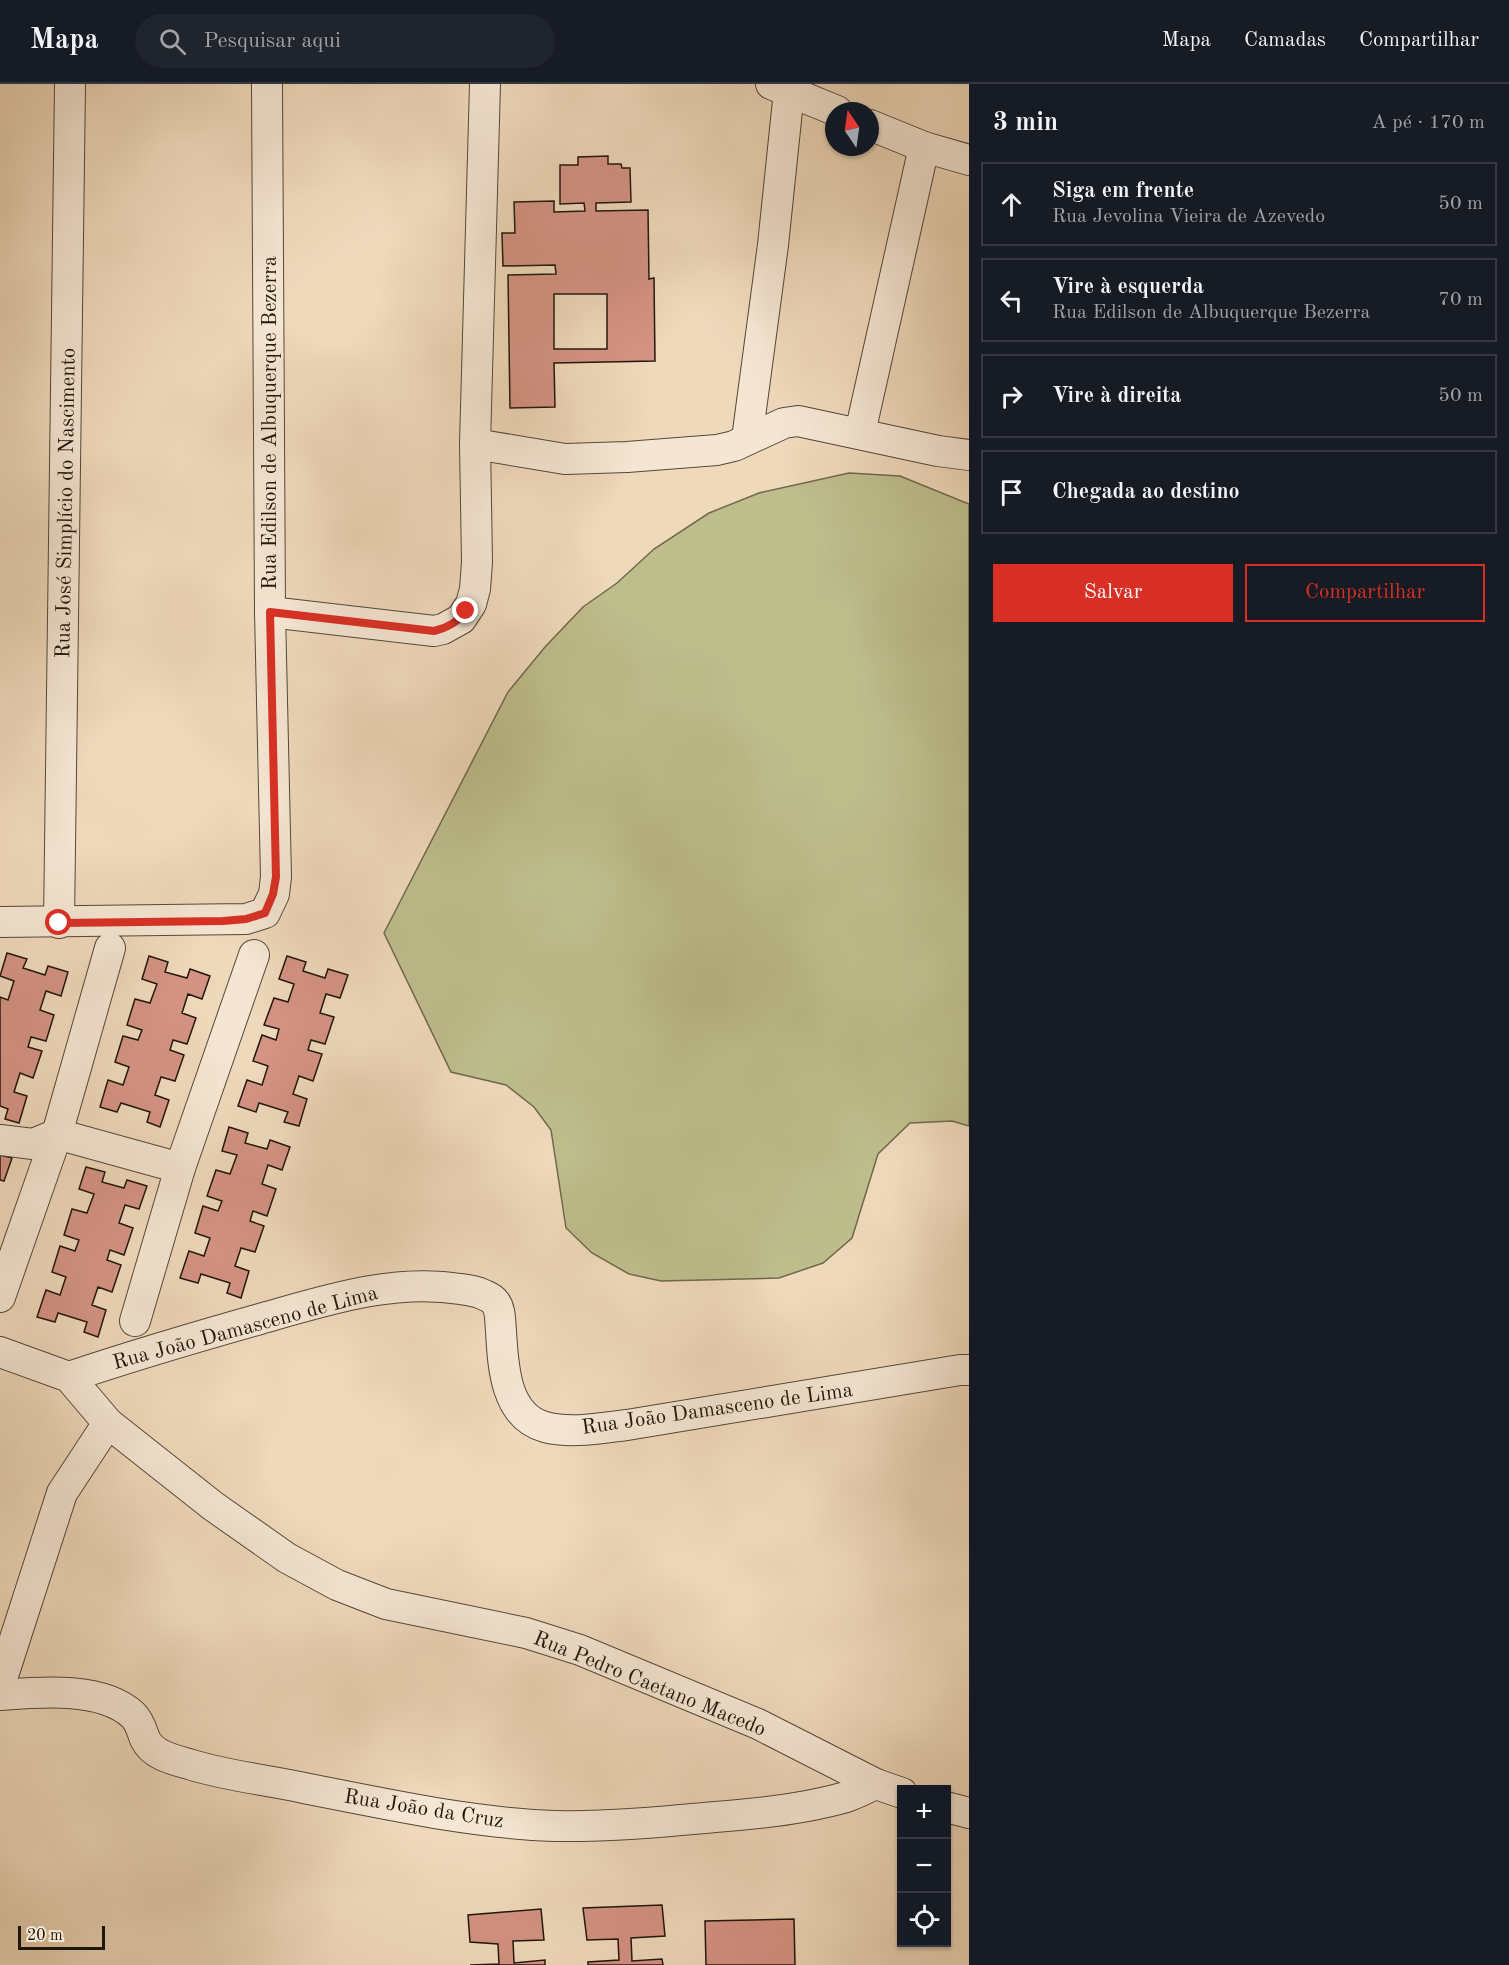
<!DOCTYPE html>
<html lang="pt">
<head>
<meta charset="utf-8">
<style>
  :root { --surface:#171b24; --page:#20242c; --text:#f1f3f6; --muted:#9ea1a6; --line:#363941; --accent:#d93025 }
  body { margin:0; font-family:"Old Standard TT",serif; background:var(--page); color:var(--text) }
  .controls { position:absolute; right:18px; bottom:18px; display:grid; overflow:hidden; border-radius:0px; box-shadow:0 2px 4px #0004 }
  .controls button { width:54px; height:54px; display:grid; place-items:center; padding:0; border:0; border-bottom:2px solid var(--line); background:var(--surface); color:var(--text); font:30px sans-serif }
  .compass { position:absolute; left:825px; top:18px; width:54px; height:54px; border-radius:50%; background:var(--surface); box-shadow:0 2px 4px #0004; rotate:347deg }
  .scale { position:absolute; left:18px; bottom:15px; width:87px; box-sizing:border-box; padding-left:6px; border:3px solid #20170b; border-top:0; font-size:16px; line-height:21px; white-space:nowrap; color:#20170b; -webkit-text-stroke:4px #f5e6d3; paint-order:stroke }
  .stop { position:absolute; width:18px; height:18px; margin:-14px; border:4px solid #d93025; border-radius:50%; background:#fff }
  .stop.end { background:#d93025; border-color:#fff; box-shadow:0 2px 6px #0008 }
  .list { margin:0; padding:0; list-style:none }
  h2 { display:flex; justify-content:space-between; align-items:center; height:78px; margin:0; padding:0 24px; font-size:26px }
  h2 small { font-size:20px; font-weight:400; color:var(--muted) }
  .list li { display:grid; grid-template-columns:39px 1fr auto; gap:18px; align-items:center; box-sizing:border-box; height:84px; margin:0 12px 12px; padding:0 12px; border:2px solid var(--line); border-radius:0px }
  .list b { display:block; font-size:22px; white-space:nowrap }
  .list p { margin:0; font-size:20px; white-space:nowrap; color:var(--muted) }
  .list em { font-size:20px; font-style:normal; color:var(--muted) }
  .actions { display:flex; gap:12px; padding:18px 24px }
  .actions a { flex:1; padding:14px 0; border:2px solid var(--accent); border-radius:0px; text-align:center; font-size:21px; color:var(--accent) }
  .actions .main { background:var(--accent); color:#fff }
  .icon { flex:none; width:33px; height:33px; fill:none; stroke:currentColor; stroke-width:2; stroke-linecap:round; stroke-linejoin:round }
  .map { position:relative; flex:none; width:969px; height:1881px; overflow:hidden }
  header { display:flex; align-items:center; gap:36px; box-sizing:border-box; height:84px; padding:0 30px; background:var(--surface); border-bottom:2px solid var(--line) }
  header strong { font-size:28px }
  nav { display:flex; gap:33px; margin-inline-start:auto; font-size:21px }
  .search { width:420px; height:54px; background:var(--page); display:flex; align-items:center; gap:15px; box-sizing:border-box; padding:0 21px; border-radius:33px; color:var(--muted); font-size:22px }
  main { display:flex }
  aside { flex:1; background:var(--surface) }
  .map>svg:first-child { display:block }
  .green { fill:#bebe8d; stroke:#6f6a4c; stroke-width:1.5 }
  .building { fill:#d59384; stroke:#20170b; stroke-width:1.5; fill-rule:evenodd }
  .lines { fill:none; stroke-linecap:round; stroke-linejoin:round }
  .street-casing { stroke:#544837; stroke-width:32 }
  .street { stroke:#f5e6d3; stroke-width:30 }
  .route { stroke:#d93025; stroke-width:8 }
  .labels { text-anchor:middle; stroke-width:4.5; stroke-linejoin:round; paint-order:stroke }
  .street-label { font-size:21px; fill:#20170b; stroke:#f5e6d3 }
</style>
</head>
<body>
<header>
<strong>Mapa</strong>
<div class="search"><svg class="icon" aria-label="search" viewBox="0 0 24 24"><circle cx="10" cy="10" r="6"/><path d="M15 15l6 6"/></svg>Pesquisar aqui</div>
<nav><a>Mapa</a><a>Camadas</a><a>Compartilhar</a></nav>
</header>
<main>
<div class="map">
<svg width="969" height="1881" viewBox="0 0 969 1881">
  <rect width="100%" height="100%" fill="#efd9bb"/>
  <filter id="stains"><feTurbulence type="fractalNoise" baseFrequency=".00333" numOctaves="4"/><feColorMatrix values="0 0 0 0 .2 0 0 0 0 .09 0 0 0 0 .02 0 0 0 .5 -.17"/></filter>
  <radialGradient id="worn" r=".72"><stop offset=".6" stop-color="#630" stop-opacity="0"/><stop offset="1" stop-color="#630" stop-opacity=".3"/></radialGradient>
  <path class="green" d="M 849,389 L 900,392 L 969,420 L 969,1042 L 952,1037 L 910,1039 L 878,1070 L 852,1154 L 823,1179 L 779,1194 L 661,1197 L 629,1190 L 592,1169 L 566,1144 L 551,1046 L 534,1023 L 506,1001 L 451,988 L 384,849 L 508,608 L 545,563 L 583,523 L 617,499 L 654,465 L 709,429 L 759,409 Z"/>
  <g class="building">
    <path d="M 608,72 L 608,80 L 621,80 L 622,84 L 630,84 L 631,118 L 596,119 L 596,127 L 648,126 L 649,195 L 654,194 L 655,277 L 554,279 L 555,323 L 510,324 L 508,191 L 556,190 L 555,181 L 503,182 L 502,149 L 515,149 L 514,118 L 554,117 L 554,128 L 585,127 L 584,119 L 560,120 L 560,81 L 578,81 L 578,73 ZM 554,210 L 607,210 L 607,265 L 554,265 Z"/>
    <path d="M 7,869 L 27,875 L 23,884 L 45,891 L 48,882 L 68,888 L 61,912 L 46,907 L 40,926 L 54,931 L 46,957 L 31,953 L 28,963 L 42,967 L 33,994 L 20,989 L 14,1008 L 27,1012 L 19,1039 L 5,1035 L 8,1025 L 0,1022 L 0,913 L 8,916 L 14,897 L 0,892 Z"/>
    <path d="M 149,872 L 168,878 L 165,888 L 187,894 L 190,885 L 210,892 L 202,915 L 188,910 L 182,929 L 196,934 L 187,960 L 173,956 L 170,966 L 184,971 L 175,997 L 161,993 L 155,1011 L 169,1016 L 160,1043 L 147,1038 L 150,1028 L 121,1019 L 117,1028 L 100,1023 L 108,996 L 123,1001 L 129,983 L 115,978 L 123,952 L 138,956 L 142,946 L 127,941 L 135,915 L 150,919 L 157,900 L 142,895 Z"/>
    <path d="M 287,872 L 306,878 L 303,887 L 325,894 L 328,885 L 348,891 L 340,914 L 326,910 L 320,929 L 334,933 L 325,960 L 311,956 L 308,966 L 322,970 L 313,997 L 299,992 L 293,1010 L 307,1015 L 299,1042 L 284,1038 L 288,1028 L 259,1019 L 256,1028 L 238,1022 L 247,996 L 262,1001 L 268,982 L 253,977 L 262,951 L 276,956 L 279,945 L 264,941 L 274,914 L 288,918 L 294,900 L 279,895 Z"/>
    <path d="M 229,1043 L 248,1049 L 245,1059 L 267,1065 L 270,1056 L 290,1063 L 282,1086 L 268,1081 L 262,1100 L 276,1105 L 267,1132 L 253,1127 L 250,1137 L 264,1142 L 255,1168 L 241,1164 L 235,1182 L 249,1187 L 241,1214 L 227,1209 L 230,1199 L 201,1190 L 198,1199 L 180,1194 L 189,1167 L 204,1172 L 210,1154 L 195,1149 L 203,1122 L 218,1127 L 222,1117 L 207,1112 L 216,1086 L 230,1090 L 237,1071 L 222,1067 Z"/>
    <path d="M 0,1071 L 12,1074 L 4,1097 L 0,1096 Z"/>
    <path d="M 86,1083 L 105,1088 L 102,1098 L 124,1104 L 127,1096 L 147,1102 L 139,1125 L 125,1121 L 119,1139 L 133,1144 L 124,1171 L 110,1166 L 107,1176 L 121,1181 L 112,1208 L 98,1203 L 92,1221 L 106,1226 L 98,1253 L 84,1248 L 87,1238 L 58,1229 L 55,1238 L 37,1233 L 46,1206 L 60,1211 L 66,1193 L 52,1188 L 60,1162 L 75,1167 L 79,1156 L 64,1151 L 72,1125 L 87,1129 L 94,1110 L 79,1105 Z"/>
    <path d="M 662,1821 L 665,1852 L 631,1854 L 632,1877 L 662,1875 L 663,1881 L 588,1881 L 588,1878 L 619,1876 L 618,1855 L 587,1856 L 583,1824 Z"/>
    <path d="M 541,1825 L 544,1856 L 513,1857 L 514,1879 L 545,1876 L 545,1881 L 470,1881 L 499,1880 L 498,1860 L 470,1858 L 468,1831 Z"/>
    <path d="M 794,1835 L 795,1881 L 706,1881 L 705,1837 Z"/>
  </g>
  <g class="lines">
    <defs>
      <g id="street">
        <path d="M 771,0 L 837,27"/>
        <path d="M 870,41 L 924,63 L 969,76"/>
        <path d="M 860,349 L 924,63"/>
        <path d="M 747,355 L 773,161 L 789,7"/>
        <path d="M 475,360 L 565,375 L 627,373 L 717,366 L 734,362 L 784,339 L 798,337 L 938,367 L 969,371"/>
        <path d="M 270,528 L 434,547 L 443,545 L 461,535 L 471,520 L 475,505 L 477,478 L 475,360 L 485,0"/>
        <path d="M 0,838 L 246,835 L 265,829 L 274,810 L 276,793 L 270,528 L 267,0"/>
        <path d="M 59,839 L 70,0"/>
        <path d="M 0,1056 L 33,1060 L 57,1050 L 180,1084"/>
        <path d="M 0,1213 L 57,1050 L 110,864"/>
        <path d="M 135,1237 L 180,1084 L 254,871"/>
        <path d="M 0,1268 L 69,1293 L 108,1339 L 213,1422 L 287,1474 L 337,1501 L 386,1520 L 526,1549 L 580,1566 L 758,1640 L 876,1700 L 902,1709"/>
        <path d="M 69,1293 C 132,1272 196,1253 260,1235 C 324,1217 393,1194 460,1205 C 468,1206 476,1207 482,1210 C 486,1212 492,1214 494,1217 C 501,1224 500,1238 501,1247 C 503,1282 505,1332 545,1343 C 571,1350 601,1344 627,1341 L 960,1286 L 969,1286"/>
        <path d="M 0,1601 L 62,1409 L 108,1339"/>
        <path d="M 0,1611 C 39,1608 102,1602 133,1631 C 140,1638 142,1647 145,1655 C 153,1672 175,1676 192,1681 C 228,1692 267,1696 304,1704 C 386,1720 471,1739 554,1742 C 607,1743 661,1738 715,1733 C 758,1730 804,1725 846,1713 C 856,1710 866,1704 876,1700"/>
        <path d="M 946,1723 L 969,1729"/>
      </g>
    </defs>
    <use href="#street" class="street-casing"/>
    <use href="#street" class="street"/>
  </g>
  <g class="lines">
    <path class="route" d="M 59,839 L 223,837 L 246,835 L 265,829 L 273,810 L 276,793 L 270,528 L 434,547 C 447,544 458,538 466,527"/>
  </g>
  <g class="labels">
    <g class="street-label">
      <text transform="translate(269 339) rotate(-90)" y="7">Rua Edilson de Albuquerque Bezerra</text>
      <text transform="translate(65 419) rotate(-89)" y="7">Rua José Simplício do Nascimento</text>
      <text transform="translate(245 1243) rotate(-15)" y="7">Rua João Damasceno de Lima</text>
      <text transform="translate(717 1324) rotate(-8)" y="7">Rua João Damasceno de Lima</text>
      <text transform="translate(650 1599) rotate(22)" y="7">Rua Pedro Caetano Macedo</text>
      <text transform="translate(424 1724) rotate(9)" y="7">Rua João da Cruz</text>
    </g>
  </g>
  <rect width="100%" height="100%" filter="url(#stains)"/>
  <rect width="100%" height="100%" fill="url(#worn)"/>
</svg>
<div class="controls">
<button>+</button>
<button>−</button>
<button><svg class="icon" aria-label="locate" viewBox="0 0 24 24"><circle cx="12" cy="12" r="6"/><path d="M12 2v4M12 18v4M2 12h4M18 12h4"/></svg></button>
</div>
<svg class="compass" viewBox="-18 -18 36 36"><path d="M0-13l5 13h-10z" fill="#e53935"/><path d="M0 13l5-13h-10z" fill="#9ea1a6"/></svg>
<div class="scale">20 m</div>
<div class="stop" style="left:59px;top:839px"></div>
<div class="stop end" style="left:466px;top:527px"></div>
</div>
<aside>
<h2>3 min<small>A pé · 170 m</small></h2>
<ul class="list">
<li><svg class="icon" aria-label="ahead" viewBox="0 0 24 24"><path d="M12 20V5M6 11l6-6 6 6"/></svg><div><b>Siga em frente</b><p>Rua Jevolina Vieira de Azevedo</p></div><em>50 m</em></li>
<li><svg class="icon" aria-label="left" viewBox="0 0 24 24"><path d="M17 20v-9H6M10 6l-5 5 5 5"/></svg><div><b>Vire à esquerda</b><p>Rua Edilson de Albuquerque Bezerra</p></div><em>70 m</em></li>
<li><svg class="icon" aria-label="right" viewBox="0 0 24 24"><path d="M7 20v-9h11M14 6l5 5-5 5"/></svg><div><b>Vire à direita</b></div><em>50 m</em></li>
<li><svg class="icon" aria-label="arrive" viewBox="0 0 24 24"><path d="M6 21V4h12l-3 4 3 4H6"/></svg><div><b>Chegada ao destino</b></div></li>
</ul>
<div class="actions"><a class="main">Salvar</a><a>Compartilhar</a></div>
</aside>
</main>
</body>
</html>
